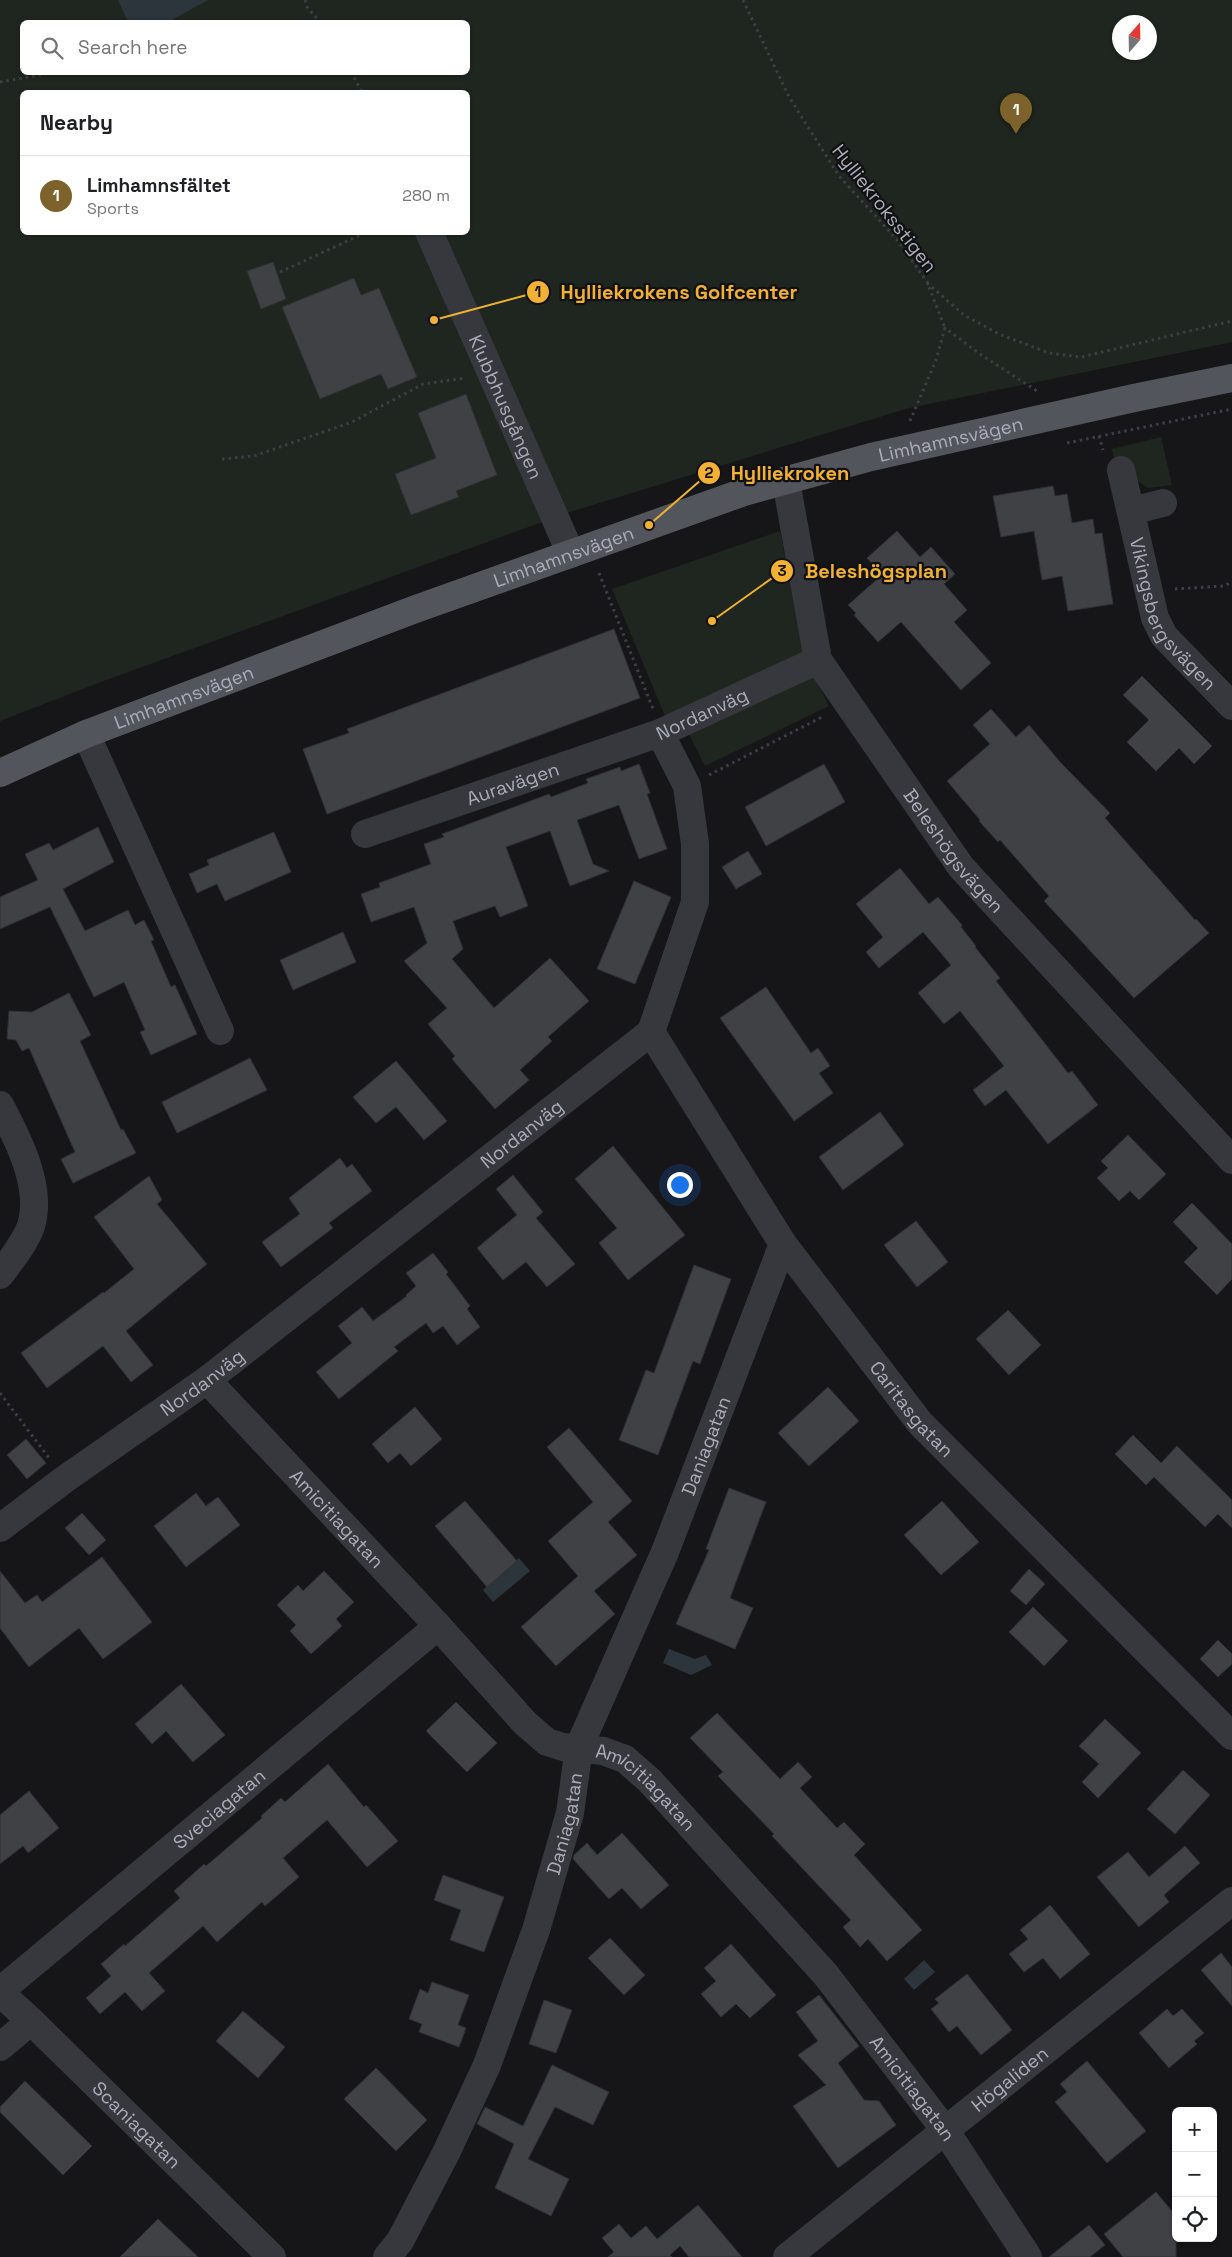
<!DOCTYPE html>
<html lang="en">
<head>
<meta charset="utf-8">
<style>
  :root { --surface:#fff; --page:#f2f2f2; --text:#202124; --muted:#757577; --line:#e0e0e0; --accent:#7e622b }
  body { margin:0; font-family:"Space Grotesk",sans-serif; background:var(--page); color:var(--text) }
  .controls { position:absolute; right:15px; bottom:15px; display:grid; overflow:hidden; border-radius:8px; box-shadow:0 1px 4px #0004 }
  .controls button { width:45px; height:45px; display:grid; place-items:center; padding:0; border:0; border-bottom:1px solid var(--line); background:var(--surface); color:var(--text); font:25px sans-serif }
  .compass { position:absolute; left:1112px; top:15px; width:45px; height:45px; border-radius:50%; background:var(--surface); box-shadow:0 1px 4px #0004; rotate:20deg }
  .you { position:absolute; left:679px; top:1184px; width:18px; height:18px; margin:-12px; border:4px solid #fff; border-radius:50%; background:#1a73e8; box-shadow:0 0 0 8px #1a73e833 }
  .badge { display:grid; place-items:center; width:32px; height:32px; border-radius:50%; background:var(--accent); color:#fff; font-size:16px; font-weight:700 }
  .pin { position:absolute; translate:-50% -41px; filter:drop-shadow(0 1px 2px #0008) }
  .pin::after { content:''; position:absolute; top:26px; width:18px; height:15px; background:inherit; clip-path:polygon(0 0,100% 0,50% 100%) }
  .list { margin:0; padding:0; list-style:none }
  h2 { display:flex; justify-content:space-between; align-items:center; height:65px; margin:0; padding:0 20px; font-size:21px }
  h2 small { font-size:16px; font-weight:400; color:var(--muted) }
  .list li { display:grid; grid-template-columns:32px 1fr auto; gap:15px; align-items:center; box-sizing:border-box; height:80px; padding:0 20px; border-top:1px solid var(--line) }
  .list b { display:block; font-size:19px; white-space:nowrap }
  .list p { margin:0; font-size:16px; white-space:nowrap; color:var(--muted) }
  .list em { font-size:16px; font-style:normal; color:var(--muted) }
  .icon { flex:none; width:28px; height:28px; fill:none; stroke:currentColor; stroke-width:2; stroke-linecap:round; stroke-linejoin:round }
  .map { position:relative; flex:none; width:1232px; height:2257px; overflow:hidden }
  .search { position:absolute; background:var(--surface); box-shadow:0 1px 4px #0004; left:20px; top:20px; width:450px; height:55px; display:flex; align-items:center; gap:12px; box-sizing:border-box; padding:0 18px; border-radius:8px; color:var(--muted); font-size:19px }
  .panel { position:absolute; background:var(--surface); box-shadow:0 1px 4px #0004; left:20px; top:90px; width:450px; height:145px; border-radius:8px }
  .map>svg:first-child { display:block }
  .green { fill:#1e261f; fill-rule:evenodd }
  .water { fill:#2c353c }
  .building { fill:#404145; stroke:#303034 }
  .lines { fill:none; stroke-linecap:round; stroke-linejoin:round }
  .path { stroke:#3d3f44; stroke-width:3; stroke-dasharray:2.5 4; stroke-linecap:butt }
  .minor { stroke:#37383d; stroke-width:28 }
  .major { stroke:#53555c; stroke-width:28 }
  .labels { text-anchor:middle; stroke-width:4.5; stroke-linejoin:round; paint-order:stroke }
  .street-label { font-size:19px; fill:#a8adb8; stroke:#111113 }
  .leader { fill:none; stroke:#f2b134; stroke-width:2 }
  .callout-dot { fill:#f2b134; stroke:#111113; stroke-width:2 }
  .mark-label { font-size:15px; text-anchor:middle; font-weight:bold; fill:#111 }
  .callout-label { font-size:20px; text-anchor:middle; font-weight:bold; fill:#f2b134; stroke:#111113; stroke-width:4.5; stroke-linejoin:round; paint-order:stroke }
</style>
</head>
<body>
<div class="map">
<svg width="1232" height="2257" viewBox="0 0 1232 2257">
  <rect width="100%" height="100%" fill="#161618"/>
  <g class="green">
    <path d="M 0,0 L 1232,0 L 1232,342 L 909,408 L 570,512 L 98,683 L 0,721 ZM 22,22 L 468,22 L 468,72 L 22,72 ZM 1120,22 L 1150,22 L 1150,52 L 1120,52 ZM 22,92 L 468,92 L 468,232 L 22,232 Z"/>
    <path d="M 1161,437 L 1172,485 L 1148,488 L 1116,467 L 1112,449 Z"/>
    <path d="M 780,531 L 804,654 L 665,716 L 612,589 Z"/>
    <path d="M 812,672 L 829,706 L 705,766 L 688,732 Z"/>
  </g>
  <g class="water">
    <path d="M 118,0 L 208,0 L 168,22 L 128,22 Z"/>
    <path d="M 519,1558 L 530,1571 L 493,1602 L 483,1590 Z"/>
    <path d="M 669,1649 L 695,1659 L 706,1655 L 712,1665 L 691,1675 L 663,1663 Z"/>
    <path d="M 924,1960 L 935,1972 L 914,1990 L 904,1979 Z"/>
  </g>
  <g class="building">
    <path d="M 273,262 L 286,299 L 261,309 L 247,271 Z"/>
    <path d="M 354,278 L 361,295 L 379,288 L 417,377 L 388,389 L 381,374 L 320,399 L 282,307 Z"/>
    <path d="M 466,394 L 497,475 L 456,491 L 459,497 L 411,515 L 395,474 L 436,458 L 418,413 Z"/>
    <path d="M 1053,486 L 1055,496 L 1067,494 L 1072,523 L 1093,519 L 1095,534 L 1102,533 L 1113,604 L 1068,611 L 1062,576 L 1042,580 L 1034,531 L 1001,537 L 993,496 Z"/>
    <path d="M 897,531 L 920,557 L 931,547 L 955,574 L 944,584 L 967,610 L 954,622 L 991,663 L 961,690 L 901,622 L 878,642 L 854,615 L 856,613 L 848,605 L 882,575 L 867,558 Z"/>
    <path d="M 614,629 L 640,698 L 327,814 L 303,749 L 349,733 L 347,729 Z"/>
    <path d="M 1142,676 L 1212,746 L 1194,764 L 1179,748 L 1156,771 L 1127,742 L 1149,720 L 1123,695 Z"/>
    <path d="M 991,709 L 1016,737 L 1029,725 L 1061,763 L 1110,813 L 1105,818 L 1195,920 L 1196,919 L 1209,933 L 1134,998 L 1044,901 L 1049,896 L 1000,840 L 998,842 L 979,821 L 980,820 L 947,781 L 990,744 L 973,725 Z"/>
    <path d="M 639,764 L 650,793 L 647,794 L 667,849 L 639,859 L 619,805 L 577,820 L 593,864 L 609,871 L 570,886 L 550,831 L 506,847 L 528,906 L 500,917 L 495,906 L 453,921 L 463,949 L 452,959 L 494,1008 L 550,958 L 589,1001 L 548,1037 L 552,1041 L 520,1070 L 529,1080 L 495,1109 L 452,1059 L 455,1056 L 428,1024 L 447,1008 L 404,961 L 427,943 L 414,907 L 371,922 L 361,894 L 380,887 L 379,883 L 431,864 L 424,844 L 444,837 L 442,834 L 549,794 L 551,797 L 588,783 L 586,779 L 620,767 L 621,771 Z"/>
    <path d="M 824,764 L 845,802 L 766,846 L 745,807 Z"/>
    <path d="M 98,827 L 114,862 L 63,889 L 85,931 L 128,910 L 135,925 L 144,920 L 154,940 L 151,941 L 171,987 L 175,985 L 197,1034 L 151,1055 L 140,1032 L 145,1030 L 124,982 L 94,997 L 50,907 L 0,929 L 0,897 L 38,880 L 25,854 L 49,843 L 53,850 Z"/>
    <path d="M 274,832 L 291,872 L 225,901 L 217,884 L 197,893 L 189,874 L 209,865 L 207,860 Z"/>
    <path d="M 748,851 L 762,874 L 736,889 L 722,867 Z"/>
    <path d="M 900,868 L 929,904 L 938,897 L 962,925 L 961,927 L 976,946 L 975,947 L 1000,978 L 996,981 L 1068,1073 L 1072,1071 L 1098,1105 L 1048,1144 L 1006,1090 L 985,1106 L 973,1090 L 1004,1066 L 960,1011 L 944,1024 L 918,993 L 951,965 L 923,932 L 879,968 L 866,952 L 883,937 L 856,904 Z"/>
    <path d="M 634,881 L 671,897 L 635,984 L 597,969 Z"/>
    <path d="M 343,932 L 356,962 L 293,990 L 280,960 Z"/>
    <path d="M 766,987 L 811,1053 L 818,1048 L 830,1066 L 819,1073 L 833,1093 L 794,1121 L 720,1018 Z"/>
    <path d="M 69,993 L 91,1035 L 80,1041 L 121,1130 L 123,1129 L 136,1153 L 73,1183 L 61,1159 L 75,1152 L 29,1048 L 22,1051 L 16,1040 L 7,1039 L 9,1011 L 32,1012 Z"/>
    <path d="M 250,1058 L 267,1090 L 177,1133 L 162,1102 Z"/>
    <path d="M 396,1061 L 447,1121 L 424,1140 L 396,1107 L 376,1123 L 353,1097 Z"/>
    <path d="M 880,1112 L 904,1145 L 843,1190 L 819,1157 Z"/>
    <path d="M 1128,1135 L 1166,1174 L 1139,1200 L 1130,1191 L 1119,1201 L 1097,1178 L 1108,1168 L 1101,1161 Z"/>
    <path d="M 613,1146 L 685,1235 L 628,1280 L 599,1243 L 617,1228 L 575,1179 Z"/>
    <path d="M 340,1158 L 347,1168 L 352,1164 L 372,1191 L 329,1223 L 333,1228 L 281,1267 L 262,1242 L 300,1214 L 289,1198 Z"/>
    <path d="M 513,1175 L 543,1212 L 536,1218 L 575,1264 L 547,1287 L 526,1262 L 503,1280 L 477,1248 L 517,1215 L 496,1189 Z"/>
    <path d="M 149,1176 L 162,1200 L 157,1204 L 207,1264 L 126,1331 L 153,1365 L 131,1382 L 103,1346 L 47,1388 L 21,1353 L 103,1292 L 104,1293 L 134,1269 L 94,1217 Z"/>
    <path d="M 1192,1203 L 1232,1244 L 1232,1279 L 1217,1295 L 1184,1262 L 1198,1248 L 1173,1222 Z"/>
    <path d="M 916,1221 L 948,1262 L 917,1287 L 884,1245 Z"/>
    <path d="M 433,1253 L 448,1272 L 446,1274 L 470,1306 L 467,1309 L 480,1327 L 457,1345 L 443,1326 L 433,1333 L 426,1323 L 394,1347 L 398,1351 L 339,1399 L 316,1372 L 352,1343 L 338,1326 L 362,1307 L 373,1321 L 407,1296 L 406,1295 L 416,1286 L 406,1273 Z"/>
    <path d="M 694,1265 L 731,1279 L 700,1364 L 693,1361 L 658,1455 L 619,1440 L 646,1370 L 654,1373 Z"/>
    <path d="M 1008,1310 L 1041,1345 L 1009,1375 L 976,1339 Z"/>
    <path d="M 828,1387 L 859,1421 L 809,1466 L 778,1433 Z"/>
    <path d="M 415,1407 L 442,1439 L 411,1466 L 400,1453 L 388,1463 L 372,1444 Z"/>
    <path d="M 569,1428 L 632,1501 L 608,1522 L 637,1555 L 594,1591 L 615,1614 L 556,1666 L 521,1627 L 578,1576 L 548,1541 L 593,1502 L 547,1447 Z"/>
    <path d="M 1133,1435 L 1161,1463 L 1177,1446 L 1232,1500 L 1232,1528 L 1218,1514 L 1205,1527 L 1154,1477 L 1146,1485 L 1115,1454 Z"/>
    <path d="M 26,1439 L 46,1463 L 27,1479 L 7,1455 Z"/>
    <path d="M 729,1488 L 766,1502 L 730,1598 L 753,1608 L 735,1649 L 676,1624 L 709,1550 L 706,1549 Z"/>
    <path d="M 196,1493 L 206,1506 L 218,1497 L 240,1525 L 186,1567 L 154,1526 Z"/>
    <path d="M 465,1501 L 517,1561 L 487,1587 L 435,1526 Z"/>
    <path d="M 942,1501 L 979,1542 L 941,1575 L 904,1535 Z"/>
    <path d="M 82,1513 L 106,1540 L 89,1555 L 65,1528 Z"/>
    <path d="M 102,1557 L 152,1622 L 103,1659 L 79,1628 L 29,1667 L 0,1628 L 0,1571 L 25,1603 L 37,1595 L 42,1602 Z"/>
    <path d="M 1029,1569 L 1045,1584 L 1026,1605 L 1010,1591 Z"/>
    <path d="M 324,1571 L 354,1602 L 336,1619 L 342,1626 L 311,1654 L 290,1631 L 296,1625 L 277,1605 L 298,1585 L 303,1591 Z"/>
    <path d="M 1033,1607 L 1068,1641 L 1044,1666 L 1009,1632 Z"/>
    <path d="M 1218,1640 L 1232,1654 L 1232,1664 L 1218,1677 L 1200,1659 Z"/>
    <path d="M 181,1684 L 225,1735 L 193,1762 L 166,1731 L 152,1744 L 135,1724 Z"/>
    <path d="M 456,1702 L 497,1743 L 467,1772 L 426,1731 Z"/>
    <path d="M 717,1713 L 780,1779 L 798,1762 L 812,1777 L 800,1788 L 837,1828 L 844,1822 L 865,1844 L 854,1855 L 922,1930 L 887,1961 L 868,1939 L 860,1947 L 843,1927 L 851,1920 L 772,1836 L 774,1834 L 718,1776 L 723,1772 L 690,1738 Z"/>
    <path d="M 1105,1719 L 1141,1753 L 1098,1798 L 1082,1782 L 1099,1764 L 1079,1746 Z"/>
    <path d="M 328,1764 L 364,1807 L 366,1805 L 398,1841 L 367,1867 L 327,1820 L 283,1858 L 299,1877 L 265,1906 L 262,1902 L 217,1942 L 203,1926 L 149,1973 L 165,1991 L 142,2011 L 125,1992 L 100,2014 L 86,1998 L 111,1976 L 101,1964 L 124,1944 L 125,1946 L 180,1898 L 174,1891 L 204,1864 L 206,1866 L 262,1818 L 261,1816 L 281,1798 L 285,1802 Z"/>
    <path d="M 1183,1770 L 1210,1795 L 1175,1834 L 1147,1809 Z"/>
    <path d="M 29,1791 L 59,1828 L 28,1853 L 23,1846 L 0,1864 L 0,1815 Z"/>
    <path d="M 622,1833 L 669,1885 L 641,1909 L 622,1888 L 609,1899 L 573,1859 L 574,1855 L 587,1843 L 597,1855 Z"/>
    <path d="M 1185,1846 L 1200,1863 L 1164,1895 L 1169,1902 L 1139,1927 L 1097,1877 L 1128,1852 L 1149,1877 Z"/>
    <path d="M 443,1875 L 504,1897 L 484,1952 L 450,1940 L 461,1910 L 434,1900 Z"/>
    <path d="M 1050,1905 L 1090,1954 L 1060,1979 L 1043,1958 L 1024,1972 L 1009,1954 L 1028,1939 L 1020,1930 Z"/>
    <path d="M 610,1938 L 645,1975 L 624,1995 L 588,1958 Z"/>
    <path d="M 731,1944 L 776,1995 L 750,2018 L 736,2004 L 721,2017 L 701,1994 L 716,1981 L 704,1968 Z"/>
    <path d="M 1221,1953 L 1232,1967 L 1232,2006 L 1201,1970 Z"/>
    <path d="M 967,1974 L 1012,2030 L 981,2055 L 957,2026 L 949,2032 L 931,2009 L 939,2003 L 935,1999 Z"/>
    <path d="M 432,1982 L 469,1995 L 458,2025 L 466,2028 L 459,2047 L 419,2032 L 422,2024 L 409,2019 L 420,1989 L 428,1993 Z"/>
    <path d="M 819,1995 L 859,2046 L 838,2063 L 864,2100 L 879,2101 L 896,2125 L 838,2168 L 793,2106 L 826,2085 L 798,2055 L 818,2041 L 796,2012 Z"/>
    <path d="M 544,2000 L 572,2010 L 556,2053 L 529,2044 Z"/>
    <path d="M 1167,2009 L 1173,2016 L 1182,2009 L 1204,2033 L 1194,2041 L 1197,2044 L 1169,2068 L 1139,2033 Z"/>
    <path d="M 243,2011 L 285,2047 L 258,2078 L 216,2041 Z"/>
    <path d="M 1087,2061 L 1146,2131 L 1107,2163 L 1055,2102 L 1067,2092 L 1060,2084 Z"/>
    <path d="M 552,2065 L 609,2092 L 593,2125 L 555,2107 L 528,2159 L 569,2179 L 551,2216 L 495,2188 L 514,2144 L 477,2124 L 485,2107 L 523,2126 Z"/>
    <path d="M 376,2068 L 427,2120 L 396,2151 L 344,2099 Z"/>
    <path d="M 25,2081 L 92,2146 L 63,2175 L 0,2112 L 0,2107 Z"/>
    <path d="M 1156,2192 L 1176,2216 L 1176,2257 L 1123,2257 L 1104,2234 Z"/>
    <path d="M 698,2205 L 742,2257 L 689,2257 L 680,2246 L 670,2255 L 672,2257 L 608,2257 L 614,2252 L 602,2238 L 619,2224 L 631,2238 L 646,2226 L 657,2239 Z"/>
    <path d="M 158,2219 L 198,2257 L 120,2257 Z"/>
    <path d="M 1089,2225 L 1105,2245 L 1090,2257 L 1049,2257 Z"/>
  </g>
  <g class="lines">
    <g class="path">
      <path d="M 305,0 L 307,7 L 320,22"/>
      <path d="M 743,0 L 789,97 L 839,176 L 899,242 L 927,282 L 945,328"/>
      <path d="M 351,72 L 362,92"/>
      <path d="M 0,82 L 57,72"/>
      <path d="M 280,272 L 367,232"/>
      <path d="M 927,283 L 964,315 L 999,334 L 1049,353 L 1081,357 L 1232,321"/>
      <path d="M 910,421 L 936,360 L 945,328 L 980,354 L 1037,391"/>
      <path d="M 1099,436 L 1103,450"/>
      <path d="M 1067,443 L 1232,409"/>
      <path d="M 222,459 L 254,456 L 352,422 L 423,384 L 466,378"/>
      <path d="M 599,573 L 653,709"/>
      <path d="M 1175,589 L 1224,586 L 1232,582"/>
      <path d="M 709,775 L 824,716"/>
      <path d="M 0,1393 L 49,1458"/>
    </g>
    <g class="minor">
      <path id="s1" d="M 429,232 L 571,554"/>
      <path id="s2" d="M 1121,470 L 1155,618 L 1164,636 L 1232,706"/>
      <path id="s3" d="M 786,481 L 818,660 L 961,867 L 1232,1160"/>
      <path d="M 1131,511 L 1163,503"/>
      <path d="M 86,734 L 220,1031"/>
      <path id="s4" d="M 365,834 L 660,733 L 818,660"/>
      <path id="s5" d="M 651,1032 L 783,1244 L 920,1423 L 1232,1736"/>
      <path d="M 0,1105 C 18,1139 43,1187 31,1226 C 25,1243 11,1260 0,1275"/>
      <path id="s6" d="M 207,1380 L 438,1626 L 525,1723 L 547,1742 L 563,1747 L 603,1751 L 625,1759 L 650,1781 L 826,1975 L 945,2130 L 1028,2257"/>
      <path id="s7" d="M 0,1528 L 65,1479 L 207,1380 L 651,1032 L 695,902 L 695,844 L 687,786 L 660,733"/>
      <path id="s8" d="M 0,1991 L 438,1626"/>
      <path id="s9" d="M 0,1993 L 31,2021 L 272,2257"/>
      <path d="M 0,2047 L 31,2021"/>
      <path id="s10" d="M 387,2257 L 400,2241 L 446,2153 L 487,2065 L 536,1930 L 570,1813 L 579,1747 L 665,1552 L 783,1244"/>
      <path id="s11" d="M 787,2257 L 1232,1901"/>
    </g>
    <path class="major" id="s12" d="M 0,773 L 86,734 L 413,610 L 744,492 L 871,457 L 1134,398 L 1232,378"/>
  </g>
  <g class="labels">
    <g class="street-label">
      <text transform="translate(885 208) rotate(52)" y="7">Hylliekroksstigen</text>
      <text dy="7" stroke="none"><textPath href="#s1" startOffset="191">Klubbhusgången</textPath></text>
      <text dy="7" stroke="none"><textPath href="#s12" startOffset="1009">Limhamnsvägen</textPath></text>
      <text dy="7" stroke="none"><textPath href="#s12" startOffset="604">Limhamnsvägen</textPath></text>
      <text dy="7" stroke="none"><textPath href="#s2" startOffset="156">Vikingsbergsvägen</textPath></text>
      <text dy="7" stroke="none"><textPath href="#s12" startOffset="199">Limhamnsvägen</textPath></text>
      <text dy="7" stroke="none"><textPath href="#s4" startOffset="358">Nordanväg</textPath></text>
      <text dy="7" stroke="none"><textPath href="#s4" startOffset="156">Auravägen</textPath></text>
      <text dy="7" stroke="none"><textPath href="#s3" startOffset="416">Beleshögsvägen</textPath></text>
      <text dy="7" stroke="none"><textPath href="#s7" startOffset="654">Nordanväg</textPath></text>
      <text dy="7" stroke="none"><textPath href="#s7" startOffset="249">Nordanväg</textPath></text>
      <text dy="7" stroke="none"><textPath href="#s5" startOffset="459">Caritasgatan</textPath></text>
      <text dy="7" stroke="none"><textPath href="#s10" startOffset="876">Daniagatan</textPath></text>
      <text dy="7" stroke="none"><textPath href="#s6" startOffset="190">Amicitiagatan</textPath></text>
      <text dy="7" stroke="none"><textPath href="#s6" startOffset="610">Amicitiagatan</textPath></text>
      <text dy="7" stroke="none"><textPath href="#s8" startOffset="285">Sveciagatan</textPath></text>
      <text dy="7" stroke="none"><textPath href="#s10" startOffset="471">Daniagatan</textPath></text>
      <text dy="7" stroke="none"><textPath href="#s11" startOffset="285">Högaliden</textPath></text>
      <text dy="7" stroke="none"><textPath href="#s6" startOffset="1015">Amicitiagatan</textPath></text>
      <text dy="7" stroke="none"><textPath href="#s9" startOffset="190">Scaniagatan</textPath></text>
    </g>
  </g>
  <path class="leader" d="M434 320L538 292M649 525L709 473M712 621L782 571"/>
  <g class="callout-dot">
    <circle cx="434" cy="320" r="5"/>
    <circle cx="649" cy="525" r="5"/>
    <circle cx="712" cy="621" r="5"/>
    <circle cx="538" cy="292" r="12"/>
    <circle cx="709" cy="473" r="12"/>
    <circle cx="782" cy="571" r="12"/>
  </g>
  <g class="mark-label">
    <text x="538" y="297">1</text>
    <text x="709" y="478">2</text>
    <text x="782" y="576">3</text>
  </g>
  <g class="callout-label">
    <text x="679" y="299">Hylliekrokens Golfcenter</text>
    <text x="790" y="480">Hylliekroken</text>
    <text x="876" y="578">Beleshögsplan</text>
  </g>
</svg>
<div class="controls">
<button>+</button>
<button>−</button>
<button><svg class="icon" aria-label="locate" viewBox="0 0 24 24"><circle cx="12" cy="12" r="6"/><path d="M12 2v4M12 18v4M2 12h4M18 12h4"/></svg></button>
</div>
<svg class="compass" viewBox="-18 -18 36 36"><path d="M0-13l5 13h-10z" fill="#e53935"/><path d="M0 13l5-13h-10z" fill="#757577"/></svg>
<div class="you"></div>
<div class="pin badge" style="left:1016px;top:134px">1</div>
<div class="search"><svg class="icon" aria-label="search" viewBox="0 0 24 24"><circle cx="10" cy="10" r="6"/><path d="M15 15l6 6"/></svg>Search here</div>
<section class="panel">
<h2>Nearby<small></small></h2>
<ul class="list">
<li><span class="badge">1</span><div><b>Limhamnsfältet</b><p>Sports</p></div><em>280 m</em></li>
</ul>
</section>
</div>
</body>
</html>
